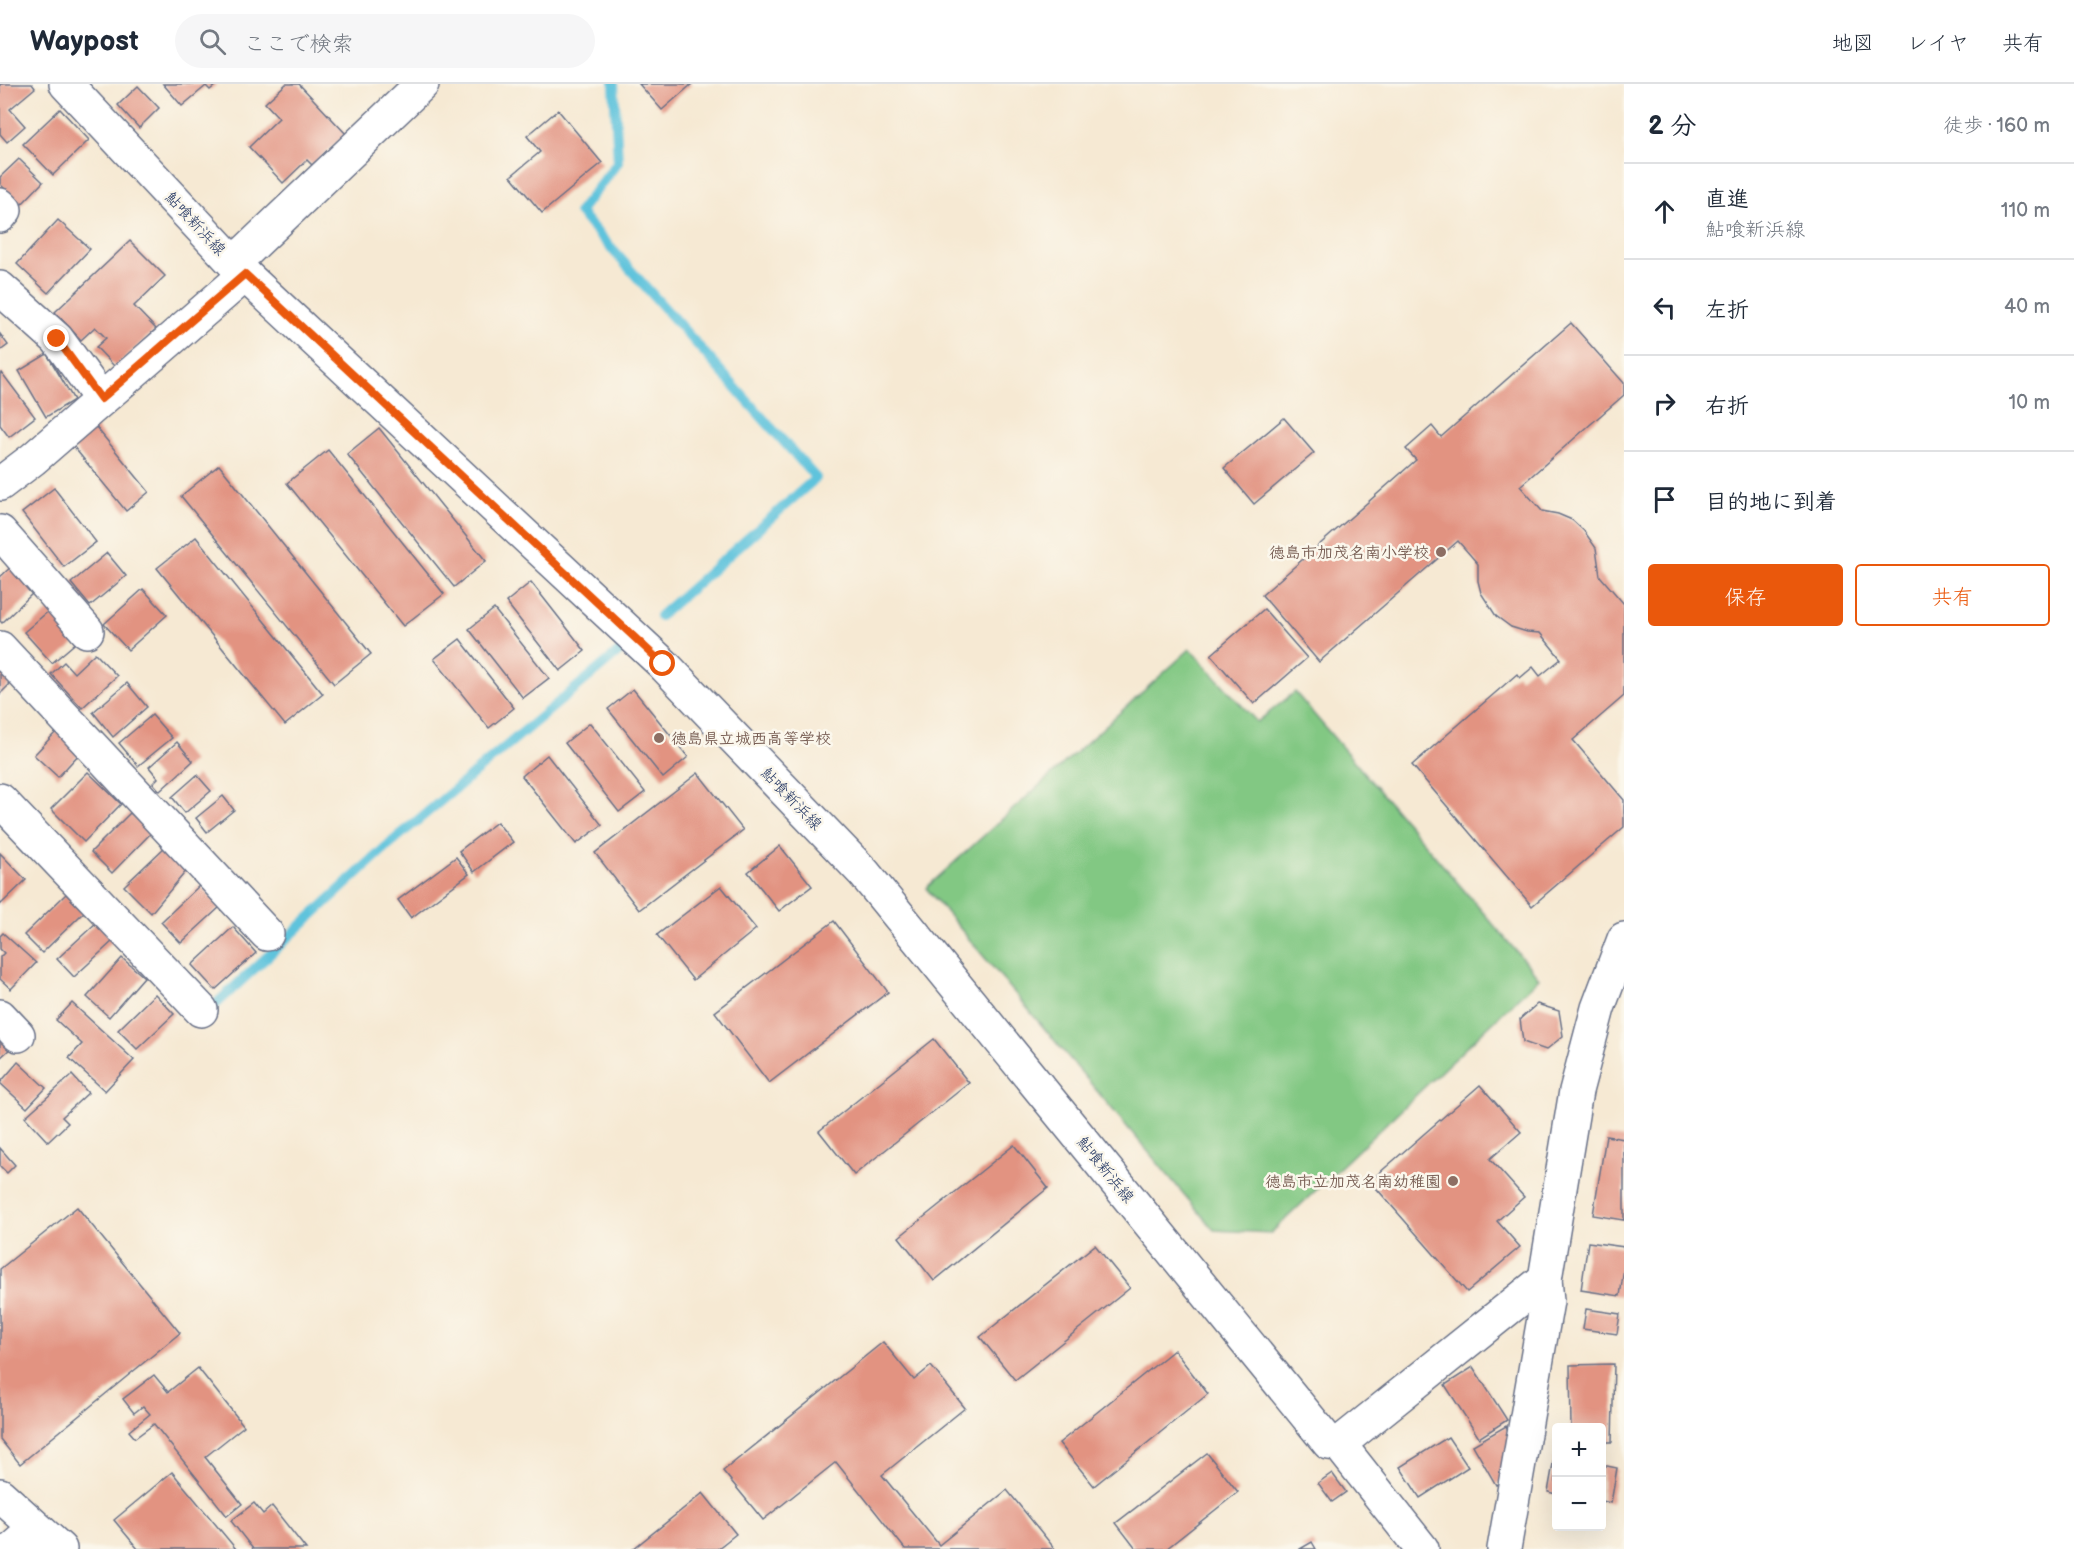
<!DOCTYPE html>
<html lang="ja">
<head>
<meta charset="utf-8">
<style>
  :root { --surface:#fff; --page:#f6f6f7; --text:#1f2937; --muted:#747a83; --line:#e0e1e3; --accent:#ea580c }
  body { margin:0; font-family:"Balsamiq Sans","Klee One",sans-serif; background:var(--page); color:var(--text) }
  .controls { position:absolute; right:18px; bottom:18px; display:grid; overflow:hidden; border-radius:6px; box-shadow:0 6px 24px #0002 }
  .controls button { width:54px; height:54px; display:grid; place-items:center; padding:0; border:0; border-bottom:2px solid var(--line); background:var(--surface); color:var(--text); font:30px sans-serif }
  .stop { position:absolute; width:18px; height:18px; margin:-14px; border:4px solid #ea580c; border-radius:50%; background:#fff }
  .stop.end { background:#ea580c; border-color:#fff; box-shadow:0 2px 6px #0008 }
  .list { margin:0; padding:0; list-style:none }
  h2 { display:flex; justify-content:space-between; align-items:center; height:78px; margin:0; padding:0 24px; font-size:26px }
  h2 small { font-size:20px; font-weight:400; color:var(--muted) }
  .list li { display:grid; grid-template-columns:39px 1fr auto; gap:18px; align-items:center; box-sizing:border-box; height:96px; padding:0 24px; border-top:2px solid var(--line) }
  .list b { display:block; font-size:22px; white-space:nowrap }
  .list p { margin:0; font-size:20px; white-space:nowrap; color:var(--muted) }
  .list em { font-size:20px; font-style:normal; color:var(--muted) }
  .actions { display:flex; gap:12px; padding:18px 24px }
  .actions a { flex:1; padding:14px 0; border:2px solid var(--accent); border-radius:6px; text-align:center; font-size:21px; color:var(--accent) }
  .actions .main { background:var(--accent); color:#fff }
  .icon { flex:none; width:33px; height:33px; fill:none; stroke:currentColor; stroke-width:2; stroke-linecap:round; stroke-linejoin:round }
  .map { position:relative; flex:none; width:1624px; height:1465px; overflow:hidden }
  header { display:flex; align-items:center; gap:36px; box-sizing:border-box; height:84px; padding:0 30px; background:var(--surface); border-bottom:2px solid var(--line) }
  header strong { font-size:28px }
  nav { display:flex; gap:33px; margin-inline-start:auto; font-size:21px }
  .search { width:420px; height:54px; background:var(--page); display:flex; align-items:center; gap:15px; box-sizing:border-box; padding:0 21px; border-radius:33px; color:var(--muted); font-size:22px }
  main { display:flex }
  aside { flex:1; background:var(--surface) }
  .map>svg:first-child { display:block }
  .pitch { fill:#82c883; stroke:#4e7c70; stroke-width:1.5 }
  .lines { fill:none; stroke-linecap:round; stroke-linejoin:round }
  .stream { stroke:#5fc3dc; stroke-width:10 }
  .building { fill:#e29381 }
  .minor-casing { stroke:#687087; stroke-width:36 }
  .major-casing { stroke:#687087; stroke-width:36 }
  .minor { stroke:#fff; stroke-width:33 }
  .major { stroke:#fff; stroke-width:33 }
  .route { stroke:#ea580c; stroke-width:8 }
  .education-dot { fill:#8d6e63; stroke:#fbf7ec; stroke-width:2 }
  .labels { text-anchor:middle; stroke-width:5; stroke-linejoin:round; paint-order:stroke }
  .street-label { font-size:16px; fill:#1b2f5e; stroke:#fbf7ec }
  .education-label { font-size:16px; font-weight:bold; fill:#785e54; stroke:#fbf7ec; text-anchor:end }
</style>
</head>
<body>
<header>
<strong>Waypost</strong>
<div class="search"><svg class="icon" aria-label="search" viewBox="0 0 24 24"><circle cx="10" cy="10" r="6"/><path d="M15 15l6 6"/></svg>ここで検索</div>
<nav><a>地図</a><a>レイヤ</a><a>共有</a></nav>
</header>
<main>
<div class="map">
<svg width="1624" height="1465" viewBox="0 0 1624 1465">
  <rect width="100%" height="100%" fill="#fbf7ec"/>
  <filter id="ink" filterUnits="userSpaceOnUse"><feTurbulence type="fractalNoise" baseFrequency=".0167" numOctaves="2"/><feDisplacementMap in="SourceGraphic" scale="12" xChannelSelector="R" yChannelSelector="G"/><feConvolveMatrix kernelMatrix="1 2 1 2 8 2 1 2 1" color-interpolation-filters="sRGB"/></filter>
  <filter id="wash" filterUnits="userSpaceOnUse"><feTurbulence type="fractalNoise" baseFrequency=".008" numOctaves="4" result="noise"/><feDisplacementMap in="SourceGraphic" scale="24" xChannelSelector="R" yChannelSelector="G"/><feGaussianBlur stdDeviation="1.35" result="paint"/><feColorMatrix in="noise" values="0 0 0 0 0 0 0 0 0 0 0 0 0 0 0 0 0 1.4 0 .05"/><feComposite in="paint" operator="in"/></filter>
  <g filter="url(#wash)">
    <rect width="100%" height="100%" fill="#f6e9d3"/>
    <path class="pitch" d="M 1190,565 L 1257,638 L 1295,608 L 1539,894 L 1271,1149 L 1214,1146 L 926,804 Z"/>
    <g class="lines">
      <g class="stream">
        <path d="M 614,0 L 618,78 L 579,128 L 816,394 L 660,532"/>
        <path d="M 215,921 L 387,762 L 621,566"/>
      </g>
    </g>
    <g id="blocks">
      <g class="building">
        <path d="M 0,0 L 32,0 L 35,4 L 10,25 L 25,42 L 7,58 L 0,50 Z"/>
        <path d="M 163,0 L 217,0 L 210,6 L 206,2 L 182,22 Z"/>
        <path d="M 286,0 L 299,0 L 346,50 L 312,81 L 307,76 L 283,99 L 249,63 L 279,34 L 265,19 Z"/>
        <path d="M 639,0 L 692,0 L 662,26 Z"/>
        <path d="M 138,2 L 159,24 L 139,44 L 118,21 Z"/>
        <path d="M 60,25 L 89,56 L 53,91 L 23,60 Z"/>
        <path d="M 558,26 L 602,79 L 542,129 L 511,92 L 540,68 L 527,52 Z"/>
        <path d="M 19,75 L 43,98 L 21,121 L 0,100 L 0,93 Z"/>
        <path d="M 58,136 L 90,165 L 48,209 L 17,180 Z"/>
        <path d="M 130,157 L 165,192 L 134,222 L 156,245 L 115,283 L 96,263 L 106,254 L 95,243 L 81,256 L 55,228 Z"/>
        <path d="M 1571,239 L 1624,299 L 1624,311 L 1520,402 L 1542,427 L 1558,430 L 1572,436 L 1584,447 L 1596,464 L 1600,492 L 1624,520 L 1624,612 L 1573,656 L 1624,716 L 1624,743 L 1532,822 L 1412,681 L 1517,590 L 1520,594 L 1533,583 L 1540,592 L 1561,575 L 1540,549 L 1527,548 L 1511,543 L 1496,532 L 1481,509 L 1478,497 L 1478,480 L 1458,457 L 1319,578 L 1262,511 L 1416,376 L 1406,365 L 1432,342 L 1441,353 Z"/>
        <path d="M 0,250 L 8,261 L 0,267 Z"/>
        <path d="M 47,270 L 74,316 L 46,333 L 19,287 Z"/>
        <path d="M 2,289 L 35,333 L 9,353 L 0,341 L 0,290 Z"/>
        <path d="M 1284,334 L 1314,369 L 1254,420 L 1224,384 Z"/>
        <path d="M 96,343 L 149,408 L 126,427 L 73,362 Z"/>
        <path d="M 379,344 L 486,477 L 454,503 L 347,370 Z"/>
        <path d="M 328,366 L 444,510 L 403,542 L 287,399 Z"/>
        <path d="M 219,381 L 371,570 L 334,600 L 181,412 Z"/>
        <path d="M 54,404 L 96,458 L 64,483 L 22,429 Z"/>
        <path d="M 196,453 L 323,610 L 285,641 L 157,484 Z"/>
        <path d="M 107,469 L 126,492 L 90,522 L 71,499 Z"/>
        <path d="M 12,482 L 35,507 L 2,539 L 0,537 L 0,493 Z"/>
        <path d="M 531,498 L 585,567 L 560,587 L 506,518 Z"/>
        <path d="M 143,505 L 167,531 L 128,566 L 104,540 Z"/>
        <path d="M 51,525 L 79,556 L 52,579 L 24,548 Z"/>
        <path d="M 494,525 L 549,594 L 523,614 L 469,545 Z"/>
        <path d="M 1264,525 L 1307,574 L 1254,620 L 1211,571 Z"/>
        <path d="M 460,555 L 514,624 L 489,644 L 434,575 Z"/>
        <path d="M 95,569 L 117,592 L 82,624 L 51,590 L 64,578 L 74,589 Z"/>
        <path d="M 0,584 L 13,597 L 0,610 Z"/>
        <path d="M 127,599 L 147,623 L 113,653 L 93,628 Z"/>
        <path d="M 633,605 L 688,673 L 663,694 L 608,625 Z"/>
        <path d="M 152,631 L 172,654 L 138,682 L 119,659 Z"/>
        <path d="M 590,639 L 645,708 L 619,728 L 565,659 Z"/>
        <path d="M 57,647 L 80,669 L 58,693 L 34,671 Z"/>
        <path d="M 177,658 L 193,677 L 160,707 L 153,699 L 158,694 L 149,683 Z"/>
        <path d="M 547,671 L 602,741 L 576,760 L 522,692 Z"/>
        <path d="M 88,688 L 121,720 L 84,758 L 51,725 Z"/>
        <path d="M 698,689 L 743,746 L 639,826 L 595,769 Z"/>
        <path d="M 197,691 L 211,707 L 185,729 L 172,713 Z"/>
        <path d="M 223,712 L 234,726 L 207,748 L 196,734 Z"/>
        <path d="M 130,729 L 151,749 L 112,789 L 91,768 Z"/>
        <path d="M 497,738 L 513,758 L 474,788 L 459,767 Z"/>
        <path d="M 166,762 L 188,785 L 151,829 L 124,802 Z"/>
        <path d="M 780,762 L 812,802 L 779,827 L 748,788 Z"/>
        <path d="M 0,769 L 26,796 L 0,821 Z"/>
        <path d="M 456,773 L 469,790 L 411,834 L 398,816 Z"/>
        <path d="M 200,801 L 220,823 L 181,859 L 161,838 Z"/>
        <path d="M 721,802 L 756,845 L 693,896 L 657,851 Z"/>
        <path d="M 66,810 L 84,828 L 42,869 L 24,851 Z"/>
        <path d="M 834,837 L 888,908 L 769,999 L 715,928 Z"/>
        <path d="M 97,838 L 114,856 L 74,893 L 57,875 Z"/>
        <path d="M 233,843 L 256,869 L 215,906 L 192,881 Z"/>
        <path d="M 3,849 L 36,879 L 11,905 L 0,895 L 0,873 L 4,869 L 0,865 L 0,852 Z"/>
        <path d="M 122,874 L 144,893 L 109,933 L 87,913 Z"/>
        <path d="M 155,910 L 174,930 L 137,965 L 118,946 Z"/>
        <path d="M 72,919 L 134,976 L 105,1007 L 69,974 L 82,960 L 56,936 Z"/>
        <path d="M 1537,920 L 1559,927 L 1563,952 L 1546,966 L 1523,958 L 1520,935 Z"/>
        <path d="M 0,952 L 11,964 L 0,974 Z"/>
        <path d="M 934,955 L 969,999 L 854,1091 L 819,1047 Z"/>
        <path d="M 18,978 L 46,1004 L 27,1024 L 0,999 Z"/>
        <path d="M 72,991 L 88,1009 L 62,1033 L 68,1039 L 48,1058 L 25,1033 Z"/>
        <path d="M 1480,1001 L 1521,1048 L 1490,1075 L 1524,1113 L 1497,1137 L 1520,1163 L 1467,1208 L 1370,1097 Z"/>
        <path d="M 1606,1052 L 1624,1055 L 1624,1136 L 1593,1131 Z"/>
        <path d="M 1014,1061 L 1048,1104 L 934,1197 L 899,1153 Z"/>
        <path d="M 0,1064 L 15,1081 L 7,1089 L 0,1082 Z"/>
        <path d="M 77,1123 L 180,1249 L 20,1380 L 0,1355 L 0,1185 Z"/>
        <path d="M 1588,1158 L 1624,1163 L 1624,1184 L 1620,1212 L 1581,1206 Z"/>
        <path d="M 1095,1161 L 1130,1204 L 1015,1296 L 980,1253 Z"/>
        <path d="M 1586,1225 L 1620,1230 L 1617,1250 L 1583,1245 Z"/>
        <path d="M 883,1258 L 914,1296 L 931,1282 L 965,1324 L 882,1391 L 939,1461 L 1007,1406 L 1055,1465 L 905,1465 L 836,1378 L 763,1436 L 723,1387 Z"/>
        <path d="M 1174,1266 L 1208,1310 L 1094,1402 L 1059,1359 Z"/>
        <path d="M 1614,1280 L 1612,1358 L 1602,1358 L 1602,1344 L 1571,1344 L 1570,1281 Z"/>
        <path d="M 1473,1283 L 1507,1336 L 1479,1354 L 1445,1301 Z"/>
        <path d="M 198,1284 L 244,1342 L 205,1373 L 242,1420 L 227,1432 L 154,1340 L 135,1354 L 129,1347 L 150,1330 L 143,1322 L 134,1329 L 123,1315 L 154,1291 L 168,1308 Z"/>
        <path d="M 1506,1342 L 1511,1354 L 1503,1395 L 1496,1401 L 1473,1361 Z"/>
        <path d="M 1448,1353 L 1468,1383 L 1420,1414 L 1400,1383 Z"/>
        <path d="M 1207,1369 L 1238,1408 L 1166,1465 L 1136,1465 L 1116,1439 Z"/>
        <path d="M 1554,1374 L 1556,1374 L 1556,1410 L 1548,1408 Z"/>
        <path d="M 1602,1381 L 1617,1384 L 1611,1419 L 1602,1417 Z"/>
        <path d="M 172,1388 L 236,1465 L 138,1465 L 114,1436 Z"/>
        <path d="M 1332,1389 L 1346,1408 L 1332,1418 L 1318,1399 Z"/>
        <path d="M 703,1409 L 736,1450 L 717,1465 L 633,1465 Z"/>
        <path d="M 254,1419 L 263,1430 L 272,1422 L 306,1465 L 253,1465 L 231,1437 Z"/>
        <path d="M 1312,1458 L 1316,1465 L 1300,1465 Z"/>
      </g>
    </g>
  </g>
  <g filter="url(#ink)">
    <use href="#blocks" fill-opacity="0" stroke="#687087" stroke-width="1.5"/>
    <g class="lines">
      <defs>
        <g id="minor">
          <path d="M 0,121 L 5,126 L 0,132"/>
          <path d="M 234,179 L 422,0"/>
          <path d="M 0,204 L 57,255 L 101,315"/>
          <path d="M 0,400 L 33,375 L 245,191"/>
          <path d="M 0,448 L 87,547"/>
          <path d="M 0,564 L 267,850"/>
          <path d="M 0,716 L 201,926"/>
          <path d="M 0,932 L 18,951"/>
          <path d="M 1339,1360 L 1545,1195"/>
          <path d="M 0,1411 L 60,1465"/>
          <path d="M 13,1465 L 36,1445"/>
          <path d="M 1504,1465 L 1547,1217 L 1545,1195 L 1576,1007 L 1598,924 L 1624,855"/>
        </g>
        <path id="major" d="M 66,0 L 245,191 L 663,580 L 864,789 L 1329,1359 L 1339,1360 L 1422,1465"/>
      </defs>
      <use href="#minor" class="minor-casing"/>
      <use href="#major" class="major-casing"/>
      <use href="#minor" class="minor"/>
      <use href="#major" class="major"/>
    </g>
  </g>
  <g class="lines" filter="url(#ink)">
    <path class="route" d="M 57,255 L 101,315 L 245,190 L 663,580"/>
  </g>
  <g class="education-dot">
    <circle cx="1441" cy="468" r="6"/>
    <circle cx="659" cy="654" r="6"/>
    <circle cx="1453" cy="1097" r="6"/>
  </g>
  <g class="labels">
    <g class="street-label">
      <text transform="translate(196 139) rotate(47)" y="6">鮎喰新浜線</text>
      <text transform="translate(792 714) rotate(46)" y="6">鮎喰新浜線</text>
      <text transform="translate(1106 1085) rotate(51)" y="6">鮎喰新浜線</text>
    </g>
    <g class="education-label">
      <text x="1429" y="474">徳島市加茂名南小学校</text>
      <text x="671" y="660" text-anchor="start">徳島県立城西高等学校</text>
      <text x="1441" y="1103">徳島市立加茂名南幼稚園</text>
    </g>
  </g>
</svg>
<div class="controls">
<button>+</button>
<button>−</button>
</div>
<div class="stop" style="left:663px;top:580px"></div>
<div class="stop end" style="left:57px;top:255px"></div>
</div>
<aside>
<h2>2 分<small>徒歩 · 160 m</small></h2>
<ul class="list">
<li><svg class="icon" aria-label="ahead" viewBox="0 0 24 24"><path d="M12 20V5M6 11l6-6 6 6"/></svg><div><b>直進</b><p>鮎喰新浜線</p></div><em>110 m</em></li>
<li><svg class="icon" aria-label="left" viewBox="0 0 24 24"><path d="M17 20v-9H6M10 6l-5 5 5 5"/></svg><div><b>左折</b></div><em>40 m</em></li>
<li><svg class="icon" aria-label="right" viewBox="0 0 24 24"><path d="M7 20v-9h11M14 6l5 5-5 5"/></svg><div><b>右折</b></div><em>10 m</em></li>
<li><svg class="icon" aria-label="arrive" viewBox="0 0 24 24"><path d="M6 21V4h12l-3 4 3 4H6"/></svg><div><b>目的地に到着</b></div></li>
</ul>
<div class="actions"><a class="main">保存</a><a>共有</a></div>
</aside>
</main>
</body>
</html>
